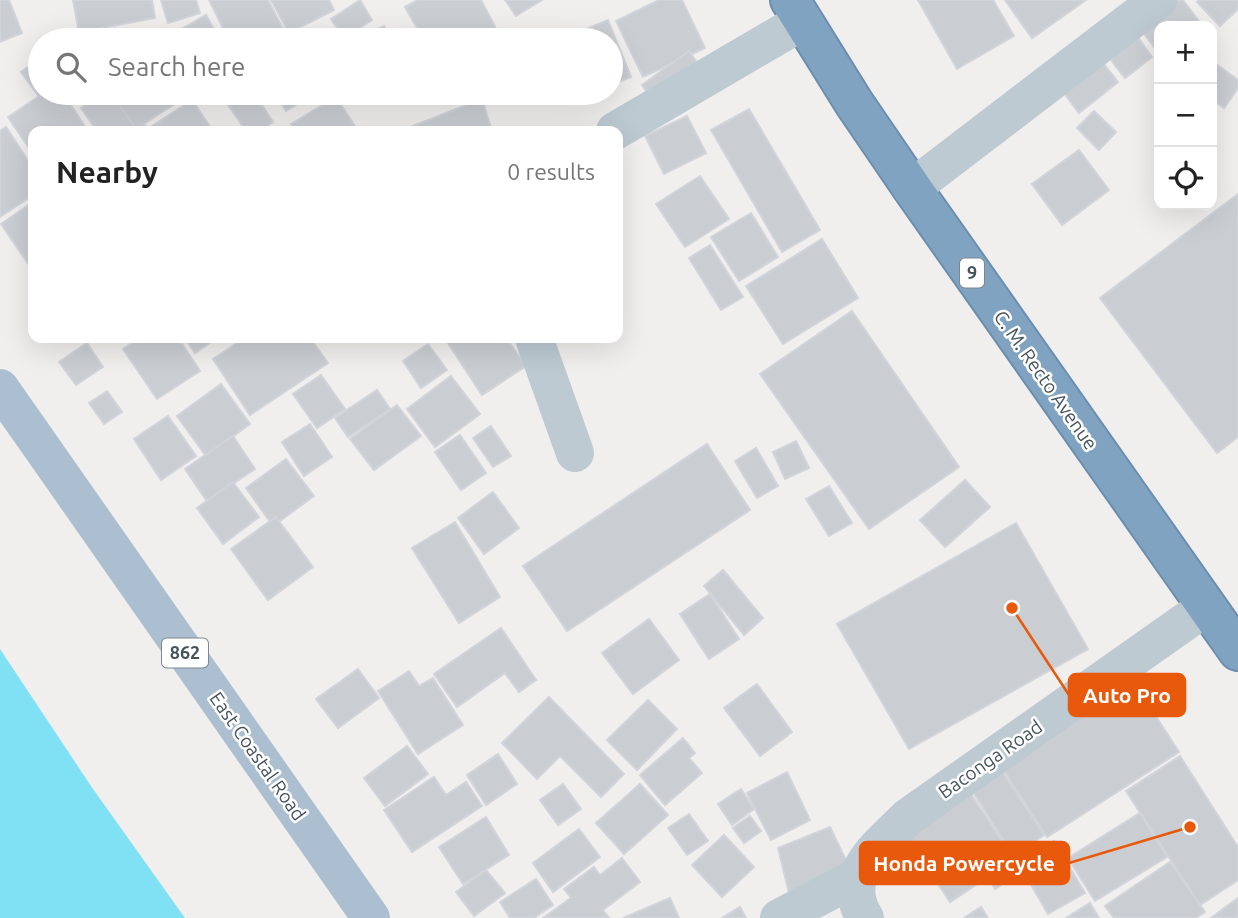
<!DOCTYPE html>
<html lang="en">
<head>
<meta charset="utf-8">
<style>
  :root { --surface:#fff; --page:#f6f6f6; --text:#222; --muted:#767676; --line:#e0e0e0 }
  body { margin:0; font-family:Ubuntu,sans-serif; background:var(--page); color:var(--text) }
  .controls { position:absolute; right:21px; top:21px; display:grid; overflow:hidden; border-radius:14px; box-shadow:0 7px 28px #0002 }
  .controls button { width:63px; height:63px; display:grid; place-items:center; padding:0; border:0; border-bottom:2px solid var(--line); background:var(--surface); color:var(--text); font:35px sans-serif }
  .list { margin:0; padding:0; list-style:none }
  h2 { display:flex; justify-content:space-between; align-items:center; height:91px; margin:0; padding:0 28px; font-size:30px }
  h2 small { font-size:23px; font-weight:400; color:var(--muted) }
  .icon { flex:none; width:38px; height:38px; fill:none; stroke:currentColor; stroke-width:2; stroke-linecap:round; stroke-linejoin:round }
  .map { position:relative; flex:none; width:1238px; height:918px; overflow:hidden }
  .search { position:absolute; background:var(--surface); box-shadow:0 7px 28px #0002; left:28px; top:28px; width:595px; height:77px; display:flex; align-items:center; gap:18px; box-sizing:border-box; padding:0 24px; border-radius:38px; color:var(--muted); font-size:26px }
  .panel { position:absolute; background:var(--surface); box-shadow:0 7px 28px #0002; left:28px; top:126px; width:595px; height:217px; border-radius:14px }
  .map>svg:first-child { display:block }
  .water { fill:#81e1f4 }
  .building { fill:#caced3; stroke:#d1d4da; stroke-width:2 }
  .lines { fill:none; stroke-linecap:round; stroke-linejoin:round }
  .highway-casing { stroke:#6c8eae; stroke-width:42 }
  .minor { stroke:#bdcad2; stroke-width:38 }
  .major { stroke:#abbfd0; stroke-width:38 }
  .highway { stroke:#81a3c2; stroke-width:38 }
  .labels { text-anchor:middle; stroke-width:5; stroke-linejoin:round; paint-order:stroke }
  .shield { fill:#fff; stroke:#7d878e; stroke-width:2 }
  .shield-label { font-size:18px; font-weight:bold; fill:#45535d }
  .street-label { font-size:19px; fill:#45535d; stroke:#fff }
  .leader { fill:none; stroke:#e8590c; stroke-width:2.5 }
  .callout-dot { fill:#e8590c; stroke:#fff; stroke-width:2.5 }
  .callout { fill:#e8590c; stroke:#e8590c; stroke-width:2.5 }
  .callout-label { font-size:21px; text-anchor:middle; font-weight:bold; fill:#fff }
</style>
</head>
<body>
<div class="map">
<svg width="1238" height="918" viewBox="0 0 1238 918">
  <rect width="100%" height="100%" fill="#f1eeee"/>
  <path class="water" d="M 0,649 L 93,789 L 185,918 L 0,918 Z"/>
  <g class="building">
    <path d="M 0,0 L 9,0 L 22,33 L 0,42 Z"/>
    <path d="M 73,0 L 152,0 L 155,18 L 79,32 Z"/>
    <path d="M 161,0 L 196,0 L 200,13 L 168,23 Z"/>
    <path d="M 209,0 L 268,0 L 289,40 L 229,40 Z"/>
    <path d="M 271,0 L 329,0 L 334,10 L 289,33 Z"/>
    <path d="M 360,0 L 372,20 L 344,38 L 331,19 Z"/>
    <path d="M 418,0 L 481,0 L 502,40 L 424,40 L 405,7 Z"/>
    <path d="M 505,0 L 542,0 L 516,16 Z"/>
    <path d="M 659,0 L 682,0 L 705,48 L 643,77 L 616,21 Z"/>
    <path d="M 918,0 L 993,0 L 1014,36 L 957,69 Z"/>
    <path d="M 1005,0 L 1086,0 L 1032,38 Z"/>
    <path d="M 1172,0 L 1183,0 L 1201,24 L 1159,26 L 1159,54 L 1137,24 Z"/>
    <path d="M 1199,0 L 1238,0 L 1238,9 L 1220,26 L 1197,2 Z"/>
    <path d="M 206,15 L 220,40 L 163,40 Z"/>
    <path d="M 608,20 L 631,77 L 611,85 L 611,40 L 560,40 Z"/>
    <path d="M 384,26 L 391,40 L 355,40 Z"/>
    <path d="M 115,28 L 124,40 L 97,40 Z"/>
    <path d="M 1132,29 L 1152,57 L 1125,78 L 1104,51 Z"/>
    <path d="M 689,51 L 703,71 L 657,106 L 642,85 Z"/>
    <path d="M 40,58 L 40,93 L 57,93 L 43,102 L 21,72 Z"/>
    <path d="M 1100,59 L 1118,82 L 1079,113 L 1061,89 Z"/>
    <path d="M 1216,64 L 1238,80 L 1238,88 L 1224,108 L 1212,99 L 1212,69 Z"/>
    <path d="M 44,93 L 63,93 L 88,131 L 33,131 L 33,154 L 8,117 Z"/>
    <path d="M 103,93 L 123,93 L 149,131 L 97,131 L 81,108 Z"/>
    <path d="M 111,93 L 176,93 L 181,100 L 136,129 Z"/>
    <path d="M 220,93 L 254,93 L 273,122 L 259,131 L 246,131 Z"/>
    <path d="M 275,93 L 306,93 L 309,97 L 286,111 Z"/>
    <path d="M 452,93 L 477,93 L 457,103 Z"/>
    <path d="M 336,97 L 358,131 L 296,131 L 291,124 Z"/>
    <path d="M 482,99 L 492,131 L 400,131 Z"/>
    <path d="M 192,100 L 213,131 L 155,131 L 152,126 Z"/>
    <path d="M 749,109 L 820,230 L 782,252 L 711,130 Z"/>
    <path d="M 1094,111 L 1116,132 L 1099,150 L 1077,128 Z"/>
    <path d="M 687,116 L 706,153 L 664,174 L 645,136 Z"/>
    <path d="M 6,127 L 33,168 L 33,195 L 0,217 L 0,131 Z"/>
    <path d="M 1079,150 L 1109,190 L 1062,225 L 1032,184 Z"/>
    <path d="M 700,176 L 729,219 L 685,247 L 656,204 Z"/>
    <path d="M 1238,194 L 1238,437 L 1217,453 L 1100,298 Z"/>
    <path d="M 33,202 L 33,263 L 29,265 L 1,224 Z"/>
    <path d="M 751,213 L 778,257 L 739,281 L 711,237 Z"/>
    <path d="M 822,239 L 858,298 L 783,344 L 746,286 Z"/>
    <path d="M 710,245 L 743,297 L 721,310 L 689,258 Z"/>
    <path d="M 852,311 L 959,467 L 869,529 L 760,374 Z"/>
    <path d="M 140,338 L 178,338 L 200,371 L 157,399 L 123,349 Z"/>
    <path d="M 185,338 L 217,338 L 195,353 Z"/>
    <path d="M 238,338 L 310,338 L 328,363 L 250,415 L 213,359 L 240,341 Z"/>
    <path d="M 456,338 L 506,338 L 526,366 L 482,395 L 448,343 Z"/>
    <path d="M 87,343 L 103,367 L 76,385 L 59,362 Z"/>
    <path d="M 428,344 L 447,370 L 421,388 L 403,361 Z"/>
    <path d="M 321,375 L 345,409 L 317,428 L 293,394 Z"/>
    <path d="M 451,376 L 480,414 L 435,447 L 407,409 Z"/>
    <path d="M 221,384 L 250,424 L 206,456 L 177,416 Z"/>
    <path d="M 377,390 L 390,409 L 348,437 L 335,418 Z"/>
    <path d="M 107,391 L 122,412 L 104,424 L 89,403 Z"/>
    <path d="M 397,405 L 421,436 L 374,470 L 350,439 Z"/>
    <path d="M 168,416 L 196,456 L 161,480 L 134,439 Z"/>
    <path d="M 310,424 L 332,457 L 304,476 L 282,442 Z"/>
    <path d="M 491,426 L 511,456 L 493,467 L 473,438 Z"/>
    <path d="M 460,435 L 486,473 L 461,490 L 435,452 Z"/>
    <path d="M 233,436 L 255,469 L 207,501 L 185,469 Z"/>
    <path d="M 796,441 L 809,468 L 785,479 L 773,452 Z"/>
    <path d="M 707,444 L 750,510 L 567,631 L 523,566 Z"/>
    <path d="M 756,448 L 778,486 L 757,498 L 735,461 Z"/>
    <path d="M 286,459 L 314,496 L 273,526 L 246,488 Z"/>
    <path d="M 965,480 L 990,507 L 945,547 L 920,520 Z"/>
    <path d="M 233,482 L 259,517 L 223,544 L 197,508 Z"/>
    <path d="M 829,486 L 852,523 L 829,536 L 806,499 Z"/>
    <path d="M 493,492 L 519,528 L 484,554 L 458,518 Z"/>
    <path d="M 276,517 L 313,567 L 268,600 L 231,549 Z"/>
    <path d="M 455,522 L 500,597 L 459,623 L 412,548 Z"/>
    <path d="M 1016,523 L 1088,649 L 909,749 L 837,624 Z"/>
    <path d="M 723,570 L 763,618 L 744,635 L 704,586 Z"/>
    <path d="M 710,594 L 739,639 L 709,659 L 680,614 Z"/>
    <path d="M 649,619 L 679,660 L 633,694 L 602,653 Z"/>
    <path d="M 501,628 L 536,680 L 519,692 L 505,673 L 457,707 L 434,674 Z"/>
    <path d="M 358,669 L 379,698 L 338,728 L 316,699 Z"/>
    <path d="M 409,671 L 419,686 L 433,678 L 463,725 L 418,754 L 378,691 Z"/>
    <path d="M 1131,678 L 1179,752 L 1047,837 L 999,763 Z"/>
    <path d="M 757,684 L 792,732 L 760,756 L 724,708 Z"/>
    <path d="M 549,697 L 624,774 L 601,797 L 560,756 L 537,779 L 502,743 Z"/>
    <path d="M 648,700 L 677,729 L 637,770 L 607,740 Z"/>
    <path d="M 683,738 L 695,753 L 689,758 L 702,773 L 665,805 L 640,775 Z"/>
    <path d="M 407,746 L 428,774 L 385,806 L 364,778 Z"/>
    <path d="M 498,754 L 517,784 L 486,805 L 467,775 Z"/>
    <path d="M 1180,756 L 1238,847 L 1238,880 L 1200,905 L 1126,791 Z"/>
    <path d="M 998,765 L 1044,835 L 1013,855 L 968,784 Z"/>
    <path d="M 787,772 L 810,820 L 771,840 L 747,793 Z"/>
    <path d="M 434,777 L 446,795 L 466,782 L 482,806 L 412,852 L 384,810 Z"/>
    <path d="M 563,784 L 581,809 L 558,825 L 540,800 Z"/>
    <path d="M 640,784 L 668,815 L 624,854 L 596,823 Z"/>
    <path d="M 741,789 L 754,809 L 732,825 L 718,804 Z"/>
    <path d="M 971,794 L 1022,871 L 995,889 L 988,877 L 950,902 L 907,837 Z"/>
    <path d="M 1140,813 L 1167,857 L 1095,901 L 1068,858 Z"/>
    <path d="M 689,814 L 708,841 L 687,855 L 668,828 Z"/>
    <path d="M 750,816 L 761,831 L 744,843 L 733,828 Z"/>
    <path d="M 486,817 L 509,855 L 463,884 L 439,847 Z"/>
    <path d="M 830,827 L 851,871 L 789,893 L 778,848 Z"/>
    <path d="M 579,829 L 600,857 L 553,892 L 533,863 Z"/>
    <path d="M 724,835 L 754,867 L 722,897 L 692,865 Z"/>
    <path d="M 1054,841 L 1085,893 L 1048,914 L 1018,862 Z"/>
    <path d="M 622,858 L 640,882 L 603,910 L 609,918 L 543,918 L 571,898 L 564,889 L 594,867 L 600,875 Z"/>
    <path d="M 1170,862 L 1205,912 L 1196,918 L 1114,918 L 1105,906 Z"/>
    <path d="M 486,870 L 505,893 L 474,916 L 456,892 Z"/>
    <path d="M 536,879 L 553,905 L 534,918 L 510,918 L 500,902 Z"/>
    <path d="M 670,898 L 679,918 L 623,918 Z"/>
    <path d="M 1238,898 L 1238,918 L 1211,918 Z"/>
    <path d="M 1090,903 L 1099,918 L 1066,918 Z"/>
    <path d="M 740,907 L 746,918 L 722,918 Z"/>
    <path d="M 981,907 L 988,918 L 964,918 Z"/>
  </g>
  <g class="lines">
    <defs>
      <path id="highway" d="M 790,0 L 854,103 L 912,188 L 1238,651"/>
    </defs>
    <use href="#highway" class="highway-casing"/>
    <g class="minor">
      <path d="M 615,131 L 803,21"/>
      <path d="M 912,188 L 1158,0"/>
      <path d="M 534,338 L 575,453"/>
      <path d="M 779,918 L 857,877"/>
      <path d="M 865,918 C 838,875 880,845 908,817 L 1206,607"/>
    </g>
    <path class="major" d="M 0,388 L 371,918"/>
    <use href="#highway" class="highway"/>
  </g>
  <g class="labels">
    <g class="shield">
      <rect x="960" y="258.5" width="24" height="29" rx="5"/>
      <rect x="162" y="638.5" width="46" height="29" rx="5"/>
    </g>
    <g class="shield-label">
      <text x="972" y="279">9</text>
      <text x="185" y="659">862</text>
    </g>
    <g class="street-label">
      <text transform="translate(1046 380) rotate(55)" y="7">C. M. Recto Avenue</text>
      <text transform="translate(258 756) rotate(55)" y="7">East Coastal Road</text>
      <text transform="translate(990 759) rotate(-35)" y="7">Baconga Road</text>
    </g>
  </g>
  <path class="leader" d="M1012 608L1069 695M1190 827L1069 863"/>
  <g class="callout-dot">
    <circle cx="1012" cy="608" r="7"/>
    <circle cx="1190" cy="827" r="7"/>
  </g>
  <g class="callout">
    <rect x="1069" y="674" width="116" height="42" rx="7"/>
    <rect x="860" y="842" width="209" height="42" rx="7"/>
  </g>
  <g class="callout-label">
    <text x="1127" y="703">Auto Pro</text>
    <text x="964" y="871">Honda Powercycle</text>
  </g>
</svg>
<div class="controls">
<button>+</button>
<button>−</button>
<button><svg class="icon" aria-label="locate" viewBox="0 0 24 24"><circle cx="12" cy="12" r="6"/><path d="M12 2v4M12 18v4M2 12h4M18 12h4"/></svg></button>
</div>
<div class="search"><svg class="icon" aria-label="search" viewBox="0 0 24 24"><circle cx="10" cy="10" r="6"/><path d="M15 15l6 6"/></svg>Search here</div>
<section class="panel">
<h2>Nearby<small>0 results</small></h2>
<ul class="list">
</ul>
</section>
</div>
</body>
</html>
